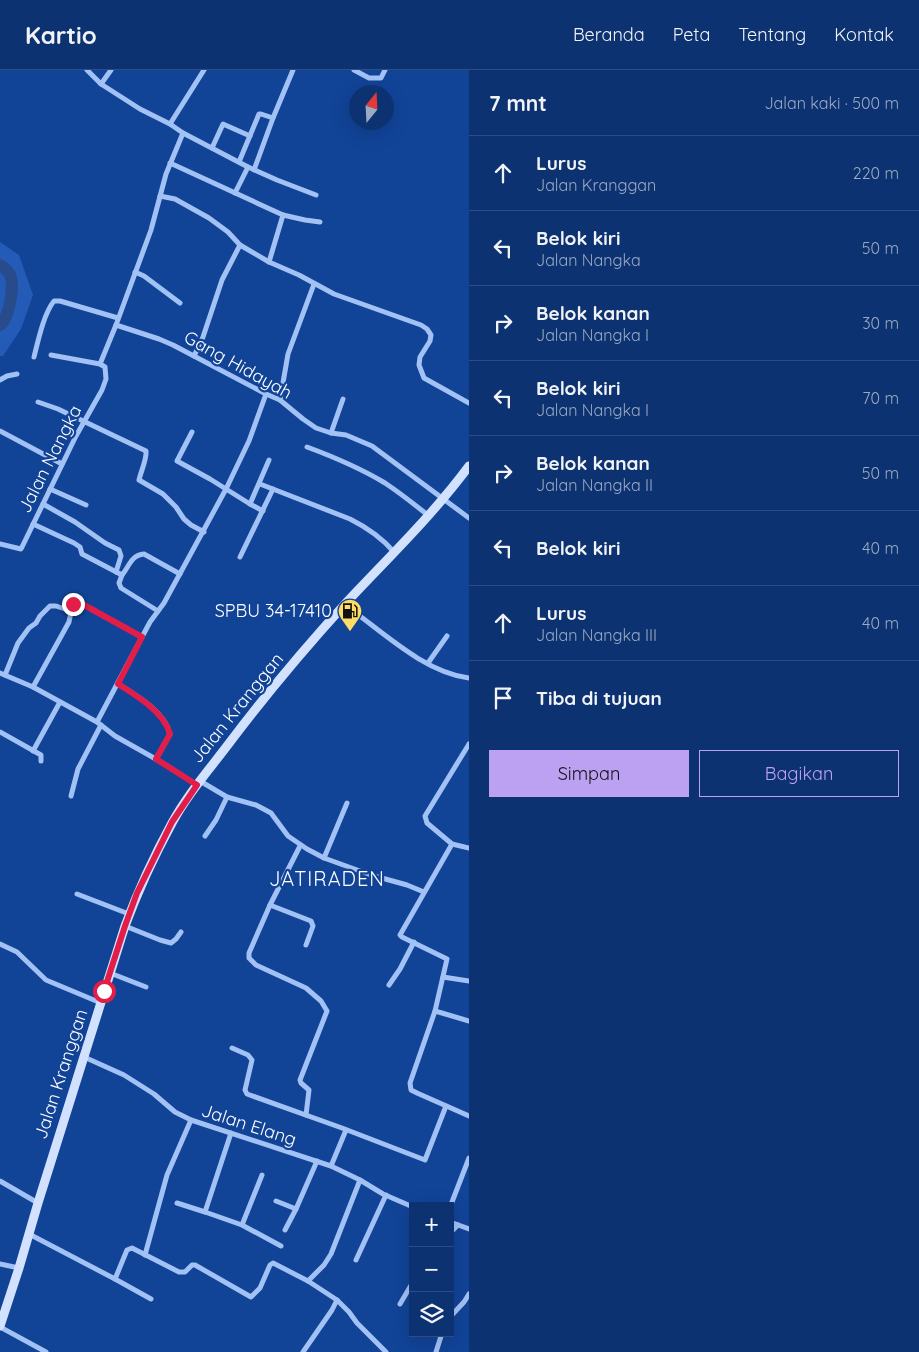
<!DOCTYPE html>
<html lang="id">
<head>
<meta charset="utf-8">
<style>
  :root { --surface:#0d3271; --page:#1b3e79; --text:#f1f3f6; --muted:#9aaac3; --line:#2d4d84; --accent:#bca0f2 }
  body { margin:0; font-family:Quicksand,sans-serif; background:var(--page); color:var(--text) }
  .controls { position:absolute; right:15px; bottom:15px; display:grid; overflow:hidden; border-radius:0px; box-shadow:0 5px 20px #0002 }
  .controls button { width:45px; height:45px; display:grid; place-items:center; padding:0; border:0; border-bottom:1px solid var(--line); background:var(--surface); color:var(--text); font:25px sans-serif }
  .compass { position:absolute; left:349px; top:15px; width:45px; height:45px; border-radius:50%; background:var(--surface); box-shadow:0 5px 20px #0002; rotate:18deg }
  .stop { position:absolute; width:15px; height:15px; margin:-11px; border:4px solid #e11d48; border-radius:50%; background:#fff }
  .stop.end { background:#e11d48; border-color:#fff; box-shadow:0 1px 5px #0008 }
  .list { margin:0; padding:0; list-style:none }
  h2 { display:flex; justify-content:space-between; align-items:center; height:65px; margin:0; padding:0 20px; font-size:21px }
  h2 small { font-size:16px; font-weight:400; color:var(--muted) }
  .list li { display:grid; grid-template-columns:32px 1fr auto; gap:15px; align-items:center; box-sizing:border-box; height:75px; padding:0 20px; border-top:1px solid var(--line) }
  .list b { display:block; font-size:19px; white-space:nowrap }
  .list p { margin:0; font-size:16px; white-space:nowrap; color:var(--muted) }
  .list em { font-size:16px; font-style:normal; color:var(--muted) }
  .actions { display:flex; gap:10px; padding:15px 20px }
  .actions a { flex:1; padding:11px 0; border:1px solid var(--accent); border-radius:0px; text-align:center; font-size:18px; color:var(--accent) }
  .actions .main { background:var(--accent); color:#111 }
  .icon { flex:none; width:28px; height:28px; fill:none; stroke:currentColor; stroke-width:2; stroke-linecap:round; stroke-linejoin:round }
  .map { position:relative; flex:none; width:469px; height:1282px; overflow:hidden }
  header { display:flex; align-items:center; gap:30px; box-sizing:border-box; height:70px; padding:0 25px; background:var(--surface); border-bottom:1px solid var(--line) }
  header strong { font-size:24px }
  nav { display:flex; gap:28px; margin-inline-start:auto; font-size:18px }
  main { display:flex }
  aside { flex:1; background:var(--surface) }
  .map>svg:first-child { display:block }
  .green { fill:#245bb7 }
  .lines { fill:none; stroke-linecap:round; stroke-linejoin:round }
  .river { stroke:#284c8b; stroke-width:12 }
  .street { stroke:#a2c1f4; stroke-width:5 }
  .secondary { stroke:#d2e1fd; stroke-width:9 }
  .route { stroke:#e11d48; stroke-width:6 }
  .labels { text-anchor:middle; stroke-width:4.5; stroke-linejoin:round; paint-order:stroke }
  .street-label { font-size:18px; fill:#fff; stroke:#114397 }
  .poi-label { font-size:18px; fill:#fff; stroke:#114397; text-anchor:end }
  .quarter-label { font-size:20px; letter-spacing:1px; fill:#fff; stroke:#114397 }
</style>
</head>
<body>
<header>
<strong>Kartio</strong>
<nav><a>Beranda</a><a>Peta</a><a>Tentang</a><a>Kontak</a></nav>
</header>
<main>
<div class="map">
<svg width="469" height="1282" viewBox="0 0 469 1282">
  <rect width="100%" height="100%" fill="#114397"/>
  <path class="green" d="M 0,172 L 19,185 L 33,225 L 21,259 L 3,286 L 0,286 Z"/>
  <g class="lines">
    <path class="river" d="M 0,195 C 3,197 7,200 9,203 C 16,213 9,249 0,255"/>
    <g class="street">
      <path d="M 87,0 L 101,14 L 140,39 L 170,54 L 183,63 L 166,104 L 151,160 L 116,255 L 100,294"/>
      <path d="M 354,0 L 369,8 L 381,8 L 385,0"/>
      <path d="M 101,14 L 111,0"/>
      <path d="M 170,54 L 204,0"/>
      <path d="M 183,63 L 248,97 L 277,110 L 316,125"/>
      <path d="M 212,78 L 223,54 L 250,66"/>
      <path d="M 239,92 L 259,44 L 261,44 L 273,48"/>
      <path d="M 170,93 L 283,145 L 305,150 L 320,152"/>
      <path d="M 254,100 L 273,48 L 293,0"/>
      <path d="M 235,123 L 248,97"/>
      <path d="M 160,126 L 175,129 L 209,148 L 228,162 L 240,175 L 269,192 L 299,205 L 334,224 L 421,255 L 427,259 L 431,265 L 430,271 L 420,287 L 419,295 L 424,308 L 469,333"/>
      <path d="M 269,192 L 283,145"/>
      <path d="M 135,202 L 144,206 L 180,233"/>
      <path d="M 116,255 L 159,269 L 173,275 L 266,324 L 280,330 L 303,349 L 316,358 L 331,363 L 346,365 L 372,376 L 469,448"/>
      <path d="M 194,286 L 203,267 L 222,210 L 240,175"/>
      <path d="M 34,287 C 38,271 44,243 54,231 L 60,231 L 118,248"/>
      <path d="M 0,310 L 7,306 L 17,304"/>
      <path d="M 280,330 L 288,284 L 314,214"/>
      <path d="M 38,332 L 58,339 L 146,381 C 147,389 141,401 139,410 L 163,424 L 176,437 L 184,449 L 191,455 L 204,462"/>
      <path d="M 0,361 L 62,394"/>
      <path d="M 192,362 L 177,391 L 210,409 L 250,434 L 263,441"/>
      <path d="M 331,363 L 343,329"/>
      <path d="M 307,377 C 334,387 360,398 385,413 C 400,423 414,434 429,446"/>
      <path d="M 260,414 L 350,449 C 366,457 382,468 394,482"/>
      <path d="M 50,419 L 86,435"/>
      <path d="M 43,434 L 75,452 L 105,473 L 119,480 L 121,486 L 116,502"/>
      <path d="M 250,434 L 269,390"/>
      <path d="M 33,454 L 74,473 L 80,477 L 82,484 L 122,505 C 129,497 131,485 144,484 L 180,504"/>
      <path d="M 0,474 L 21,479 L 22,477 L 76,366 L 102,320 L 106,309 L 105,297 L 100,294 L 51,285"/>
      <path d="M 240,487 L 273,419"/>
      <path d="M 122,505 L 119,513 L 121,518 L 158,541"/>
      <path d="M 345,535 C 382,561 423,602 469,608"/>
      <path d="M 428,593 L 447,566"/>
      <path d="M 0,603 L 33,617 L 97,652 L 115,666 L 161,692 L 197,715"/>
      <path d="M 5,605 L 18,573 L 29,558 L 36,553 L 40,546 L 50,536 L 56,536 L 71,541"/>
      <path d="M 118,614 C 136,625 165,642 170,664 L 156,689"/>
      <path d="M 33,617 L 69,552 L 72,537 L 73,534 L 79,532 L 84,535 L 142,567"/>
      <path d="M 97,652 L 142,567 L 150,552 L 164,533 L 226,419 L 249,371 L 266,324"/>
      <path d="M 0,662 L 41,685 L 41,691"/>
      <path d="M 469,674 L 425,746 L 427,753 L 452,774 L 469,778"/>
      <path d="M 33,681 L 60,632"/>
      <path d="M 200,711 L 227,727 L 256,735 L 271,743 L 288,766 L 307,779 L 324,788 L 371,805 L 407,815 L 424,822"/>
      <path d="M 71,726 L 78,699 L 101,655"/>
      <path d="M 205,766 L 216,750 L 227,727"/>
      <path d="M 452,774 L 400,865 L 402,867 L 447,889 L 435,941 L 410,1013 L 411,1020 L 417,1023 L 469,1046"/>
      <path d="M 300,776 L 270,835 L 249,883 L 249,888 L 256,895 L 306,918 L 321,931 L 327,941 L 300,1010 L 301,1013 L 309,1020 L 306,1045"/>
      <path d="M 324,788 L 347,733"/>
      <path d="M 77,824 L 129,844"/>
      <path d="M 270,835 L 311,851 L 313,856 L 306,875"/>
      <path d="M 125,856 L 160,870 L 171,873 L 176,869 L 181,862"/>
      <path d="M 0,874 L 17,882 L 46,910 L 101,933"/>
      <path d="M 110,903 L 146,917"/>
      <path d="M 443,907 L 469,911"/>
      <path d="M 389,915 L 400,899 L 414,872"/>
      <path d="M 435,941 L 469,951"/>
      <path d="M 232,978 L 248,985 L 252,990 L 245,1020 L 247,1024 L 342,1058 L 425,1090 L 446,1036"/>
      <path d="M 84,987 L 124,1005 L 154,1024 L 175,1042 L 191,1050 L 331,1096 L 360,1110 L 383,1124 L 413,1137"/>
      <path d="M 231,1063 L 205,1142 L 242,1155 L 281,1176"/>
      <path d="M 331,1096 L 346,1060"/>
      <path d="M 0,1111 L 38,1133"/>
      <path d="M 276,1131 L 296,1139"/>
      <path d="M 452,1132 L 469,1088"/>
      <path d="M 177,1133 L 205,1142"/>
      <path d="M 450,1152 L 469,1159"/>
      <path d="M 242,1155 L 262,1105"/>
      <path d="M 285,1160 L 296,1139 L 317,1091"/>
      <path d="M 450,1163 L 458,1155"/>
      <path d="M 29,1164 L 115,1209 L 127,1180 L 132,1178 L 179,1202 L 185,1202 L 192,1195 L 195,1195 L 251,1227 L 260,1218 L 270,1195 L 273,1193 L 308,1211 L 337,1230 L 349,1242 L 357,1253 L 386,1282"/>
      <path d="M 145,1185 L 167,1105 L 191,1050"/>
      <path d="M 356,1190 L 386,1125"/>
      <path d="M 0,1194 L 19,1198"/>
      <path d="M 115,1209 L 151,1229"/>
      <path d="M 308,1211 L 324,1195 L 331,1184 L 360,1110"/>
      <path d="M 400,1234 L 413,1212"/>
      <path d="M 450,1247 L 464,1232 L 469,1224"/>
      <path d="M 0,1257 L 46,1282"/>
      <path d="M 303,1282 L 332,1240 L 337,1230"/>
      <path d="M 436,1282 L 442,1263"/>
    </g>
    <path class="secondary" d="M 0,1256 L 19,1198 L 38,1133 L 125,856 C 138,821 154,786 172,753 C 187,725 208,701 227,676 C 264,627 304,579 345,534 C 387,489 432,446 469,396"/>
  </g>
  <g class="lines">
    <path class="route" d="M 73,534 L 79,532 L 84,535 L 142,567 L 118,614 C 136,625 164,642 170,664 L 156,689 L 197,715 L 172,752 L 137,823 L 125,856 L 104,921"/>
  </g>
  <defs>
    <symbol id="fuel-pin" viewBox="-11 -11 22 30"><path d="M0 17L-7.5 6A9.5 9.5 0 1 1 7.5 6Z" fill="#ffdd65" stroke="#114397"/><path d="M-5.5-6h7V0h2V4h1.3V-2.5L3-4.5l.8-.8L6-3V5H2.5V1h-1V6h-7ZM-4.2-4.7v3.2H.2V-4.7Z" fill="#111"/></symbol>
  </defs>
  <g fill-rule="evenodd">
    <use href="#fuel-pin" x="336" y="527" width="28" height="38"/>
  </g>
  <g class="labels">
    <g class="street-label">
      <text transform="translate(238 295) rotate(29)" y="6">Gang Hidayah</text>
      <text transform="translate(50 389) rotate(-63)" y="6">Jalan Nangka</text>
      <text transform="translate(237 638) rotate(-51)" y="6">Jalan Kranggan</text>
      <text transform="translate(61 1004) rotate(-72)" y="6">Jalan Kranggan</text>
      <text transform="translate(249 1055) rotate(18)" y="6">Jalan Elang</text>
    </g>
    <g class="poi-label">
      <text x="332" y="547">SPBU 34-17410</text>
    </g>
    <g class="quarter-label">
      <text x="327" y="816">JATIRADEN</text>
    </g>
  </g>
</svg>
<div class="controls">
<button>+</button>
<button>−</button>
<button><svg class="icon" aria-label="layers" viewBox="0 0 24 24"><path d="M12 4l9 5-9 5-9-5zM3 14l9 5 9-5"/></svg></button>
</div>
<svg class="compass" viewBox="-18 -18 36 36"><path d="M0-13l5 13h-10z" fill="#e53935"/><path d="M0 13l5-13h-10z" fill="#9aaac3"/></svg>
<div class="stop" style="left:104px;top:921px"></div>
<div class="stop end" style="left:73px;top:534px"></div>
</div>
<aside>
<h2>7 mnt<small>Jalan kaki · 500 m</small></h2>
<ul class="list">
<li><svg class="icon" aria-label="ahead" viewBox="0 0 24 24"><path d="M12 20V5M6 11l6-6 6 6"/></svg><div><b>Lurus</b><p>Jalan Kranggan</p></div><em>220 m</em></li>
<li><svg class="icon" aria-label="left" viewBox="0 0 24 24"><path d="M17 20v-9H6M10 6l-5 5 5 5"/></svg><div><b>Belok kiri</b><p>Jalan Nangka</p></div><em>50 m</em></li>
<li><svg class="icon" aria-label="right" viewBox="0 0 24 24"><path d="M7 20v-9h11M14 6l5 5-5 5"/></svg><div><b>Belok kanan</b><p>Jalan Nangka I</p></div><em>30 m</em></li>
<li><svg class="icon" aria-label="left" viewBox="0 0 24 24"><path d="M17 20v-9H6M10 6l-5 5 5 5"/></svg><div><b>Belok kiri</b><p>Jalan Nangka I</p></div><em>70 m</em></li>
<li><svg class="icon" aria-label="right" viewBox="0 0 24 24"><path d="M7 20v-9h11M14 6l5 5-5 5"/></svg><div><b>Belok kanan</b><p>Jalan Nangka II</p></div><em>50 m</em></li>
<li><svg class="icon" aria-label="left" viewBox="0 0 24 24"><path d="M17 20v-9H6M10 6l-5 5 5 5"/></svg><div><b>Belok kiri</b></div><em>40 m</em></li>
<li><svg class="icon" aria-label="ahead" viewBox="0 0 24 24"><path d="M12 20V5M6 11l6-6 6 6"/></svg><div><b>Lurus</b><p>Jalan Nangka III</p></div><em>40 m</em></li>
<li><svg class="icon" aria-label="arrive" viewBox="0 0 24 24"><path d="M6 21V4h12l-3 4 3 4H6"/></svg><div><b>Tiba di tujuan</b></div></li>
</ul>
<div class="actions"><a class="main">Simpan</a><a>Bagikan</a></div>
</aside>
</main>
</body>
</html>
